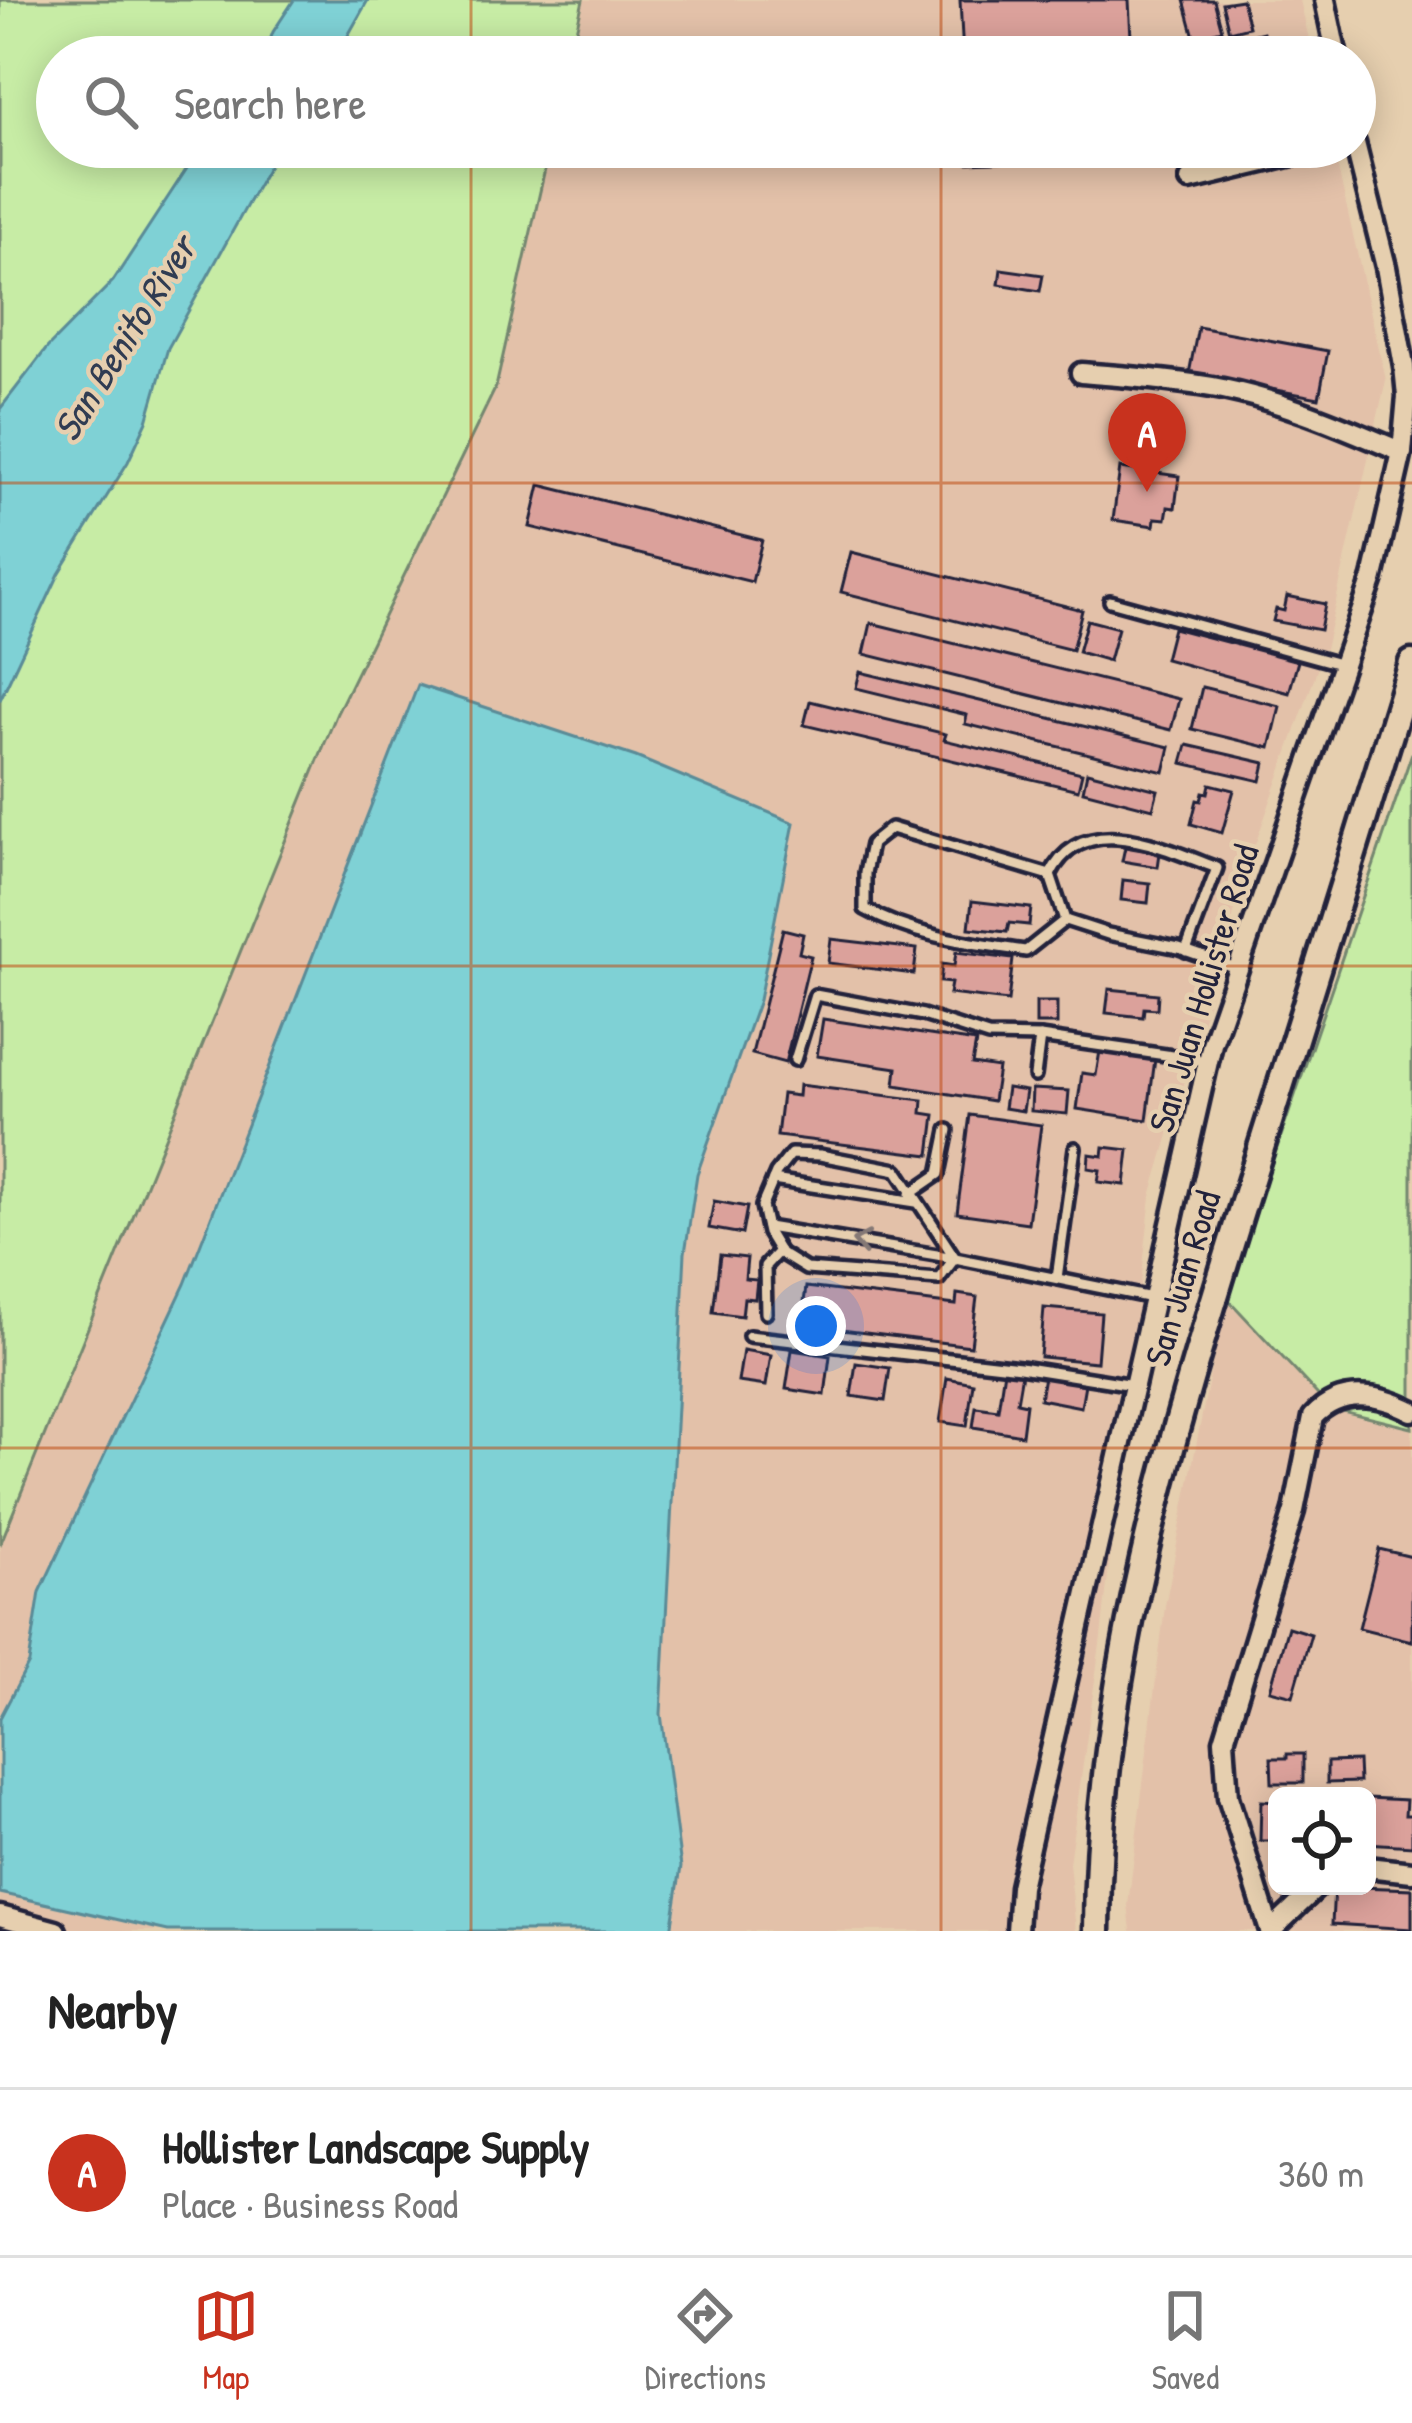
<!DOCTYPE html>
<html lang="en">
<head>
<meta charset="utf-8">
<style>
  :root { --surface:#fff; --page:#f6f6f6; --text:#222; --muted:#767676; --line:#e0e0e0; --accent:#c8321e }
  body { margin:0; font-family:"Patrick Hand",sans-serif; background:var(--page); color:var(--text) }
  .controls { position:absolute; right:36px; bottom:36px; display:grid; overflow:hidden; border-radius:18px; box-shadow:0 6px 30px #0003 }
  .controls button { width:108px; height:108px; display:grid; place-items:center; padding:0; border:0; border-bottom:3px solid var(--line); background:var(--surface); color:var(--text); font:60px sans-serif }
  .you { position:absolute; left:816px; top:1326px; width:42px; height:42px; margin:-30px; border:9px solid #fff; border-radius:50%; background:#1a73e8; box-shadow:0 0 0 18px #1a73e833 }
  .badge { display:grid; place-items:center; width:78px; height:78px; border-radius:50%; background:var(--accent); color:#fff; font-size:39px; font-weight:700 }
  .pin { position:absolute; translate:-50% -99px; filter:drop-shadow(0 3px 6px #0008) }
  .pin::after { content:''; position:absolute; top:63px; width:42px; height:36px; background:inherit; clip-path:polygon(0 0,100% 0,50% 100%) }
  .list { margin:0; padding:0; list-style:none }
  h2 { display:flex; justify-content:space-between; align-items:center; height:156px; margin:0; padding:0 48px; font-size:51px }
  h2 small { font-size:39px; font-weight:400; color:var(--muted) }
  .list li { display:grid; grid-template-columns:78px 1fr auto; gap:36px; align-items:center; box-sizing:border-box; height:168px; padding:0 48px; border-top:3px solid var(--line) }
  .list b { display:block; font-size:45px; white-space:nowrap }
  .list p { margin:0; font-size:39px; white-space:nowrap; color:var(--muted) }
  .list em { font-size:39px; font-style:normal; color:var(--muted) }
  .icon { flex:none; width:66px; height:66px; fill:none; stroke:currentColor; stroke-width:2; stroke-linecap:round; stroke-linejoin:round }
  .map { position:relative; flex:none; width:1412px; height:1931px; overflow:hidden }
  .search { position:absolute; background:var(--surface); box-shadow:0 6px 30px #0003; left:36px; right:36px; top:36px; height:132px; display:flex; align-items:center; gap:30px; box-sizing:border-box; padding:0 42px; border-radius:66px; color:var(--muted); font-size:45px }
  .sheet { height:324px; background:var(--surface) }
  nav { display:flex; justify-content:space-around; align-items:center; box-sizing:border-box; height:168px; border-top:3px solid var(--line); background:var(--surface); font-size:33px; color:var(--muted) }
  nav a { display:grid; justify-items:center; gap:6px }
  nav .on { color:var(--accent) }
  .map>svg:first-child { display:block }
  .built { fill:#e3c1a9; fill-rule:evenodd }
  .green { fill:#c7eca5; stroke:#748770; stroke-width:3 }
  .water { fill:#7fd1d5; stroke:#5a8b97; stroke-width:3 }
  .building { fill:#dba19b; stroke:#22223b; stroke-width:3 }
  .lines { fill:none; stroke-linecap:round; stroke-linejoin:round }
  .service-casing { stroke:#22223b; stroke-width:18 }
  .minor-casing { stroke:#22223b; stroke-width:27 }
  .secondary-casing { stroke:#22223b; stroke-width:33 }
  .service { stroke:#e6cfaf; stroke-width:9 }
  .minor { stroke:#e6cfaf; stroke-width:18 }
  .secondary { stroke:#e6cfaf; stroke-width:24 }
  .oneway { stroke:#847875 }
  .grid { fill:none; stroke:#c04e15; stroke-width:3; stroke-opacity:0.55 }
  .labels { text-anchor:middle; stroke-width:9; stroke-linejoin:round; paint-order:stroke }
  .street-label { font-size:36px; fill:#22223b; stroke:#e6cfaf }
  .water-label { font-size:39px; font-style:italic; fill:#303c52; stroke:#e6cfaf }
</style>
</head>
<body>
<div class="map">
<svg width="1412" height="1931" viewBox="0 0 1412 1931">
  <rect width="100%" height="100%" fill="#e6cfaf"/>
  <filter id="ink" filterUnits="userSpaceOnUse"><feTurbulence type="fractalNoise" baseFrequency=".00833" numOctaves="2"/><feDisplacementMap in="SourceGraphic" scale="24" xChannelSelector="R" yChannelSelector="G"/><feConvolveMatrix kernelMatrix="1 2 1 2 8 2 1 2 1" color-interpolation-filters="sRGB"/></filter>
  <g filter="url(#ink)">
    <g class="built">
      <path d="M 583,0 L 1300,0 L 1313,57 L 570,57 Z"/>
      <path d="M 550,147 L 1333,147 L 1386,380 L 1326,645 L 1252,853 L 1151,1196 L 1101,1637 L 1069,1863 L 1076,1931 L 17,1931 L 0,1926 L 0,1545 L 337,713 L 496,387 Z"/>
      <path d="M 1225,1297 L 1330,1408 L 1412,1428 L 1412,1931 L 1131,1931 L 1128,1905 L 1165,1606 ZM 1277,1796 L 1367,1796 L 1367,1886 L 1277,1886 Z"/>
    </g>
    <g class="green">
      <path d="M 0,0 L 583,0 L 570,57 L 57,57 L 57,147 L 550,147 L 496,387 L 337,713 L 0,1545 Z"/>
      <path d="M 1412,753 L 1412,1428 L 1330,1408 L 1226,1297 Z"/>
    </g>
    <g class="water">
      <path d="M 294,0 L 368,0 L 336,57 L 264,57 L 273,32 Z"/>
      <path d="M 201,147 L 279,147 L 168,348 L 147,421 L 128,462 L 59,574 L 0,700 L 0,409 L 47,348 L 113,281 Z"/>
      <path d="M 418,685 L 636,757 L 794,823 L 759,1000 L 697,1174 L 685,1253 L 661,1714 L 681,1867 L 671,1931 L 168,1931 L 0,1893 L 0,1718 L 29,1663 L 40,1592 L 185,1284 Z"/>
    </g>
    <g class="building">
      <path d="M 960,0 L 1129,0 L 1132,57 L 963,57 Z"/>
      <path d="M 1184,0 L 1214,0 L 1222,30 L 1194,37 Z"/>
      <path d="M 1242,0 L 1249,27 L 1229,32 L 1222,3 Z"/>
      <path d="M 1263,32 L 1270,57 L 1220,57 L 1217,44 Z"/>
      <path d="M 967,147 L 1114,147 L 1114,157 L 968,163 Z"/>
      <path d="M 1001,269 L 1043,275 L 1040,291 L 999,284 Z"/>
      <path d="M 1198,327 L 1328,351 L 1319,398 L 1189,374 Z"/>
      <path d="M 1120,468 L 1179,476 L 1175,508 L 1168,507 L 1166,519 L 1155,518 L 1154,526 L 1113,520 Z"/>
      <path d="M 540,485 L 762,540 L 752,582 L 530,527 Z"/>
      <path d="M 851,552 L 1082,610 L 1072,650 L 841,592 Z"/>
      <path d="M 1287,596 L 1325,604 L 1320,630 L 1273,621 L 1276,609 L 1284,611 Z"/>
      <path d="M 1087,620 L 1118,628 L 1109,661 L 1078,652 Z"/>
      <path d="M 871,623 L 1179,699 L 1171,730 L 864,654 Z"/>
      <path d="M 1173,628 L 1298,661 L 1289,693 L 1165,659 Z"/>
      <path d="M 860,672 L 1170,747 L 1164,772 L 965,724 L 967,715 L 856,688 Z"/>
      <path d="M 1202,687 L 1280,706 L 1270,748 L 1192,729 Z"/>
      <path d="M 810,701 L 946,734 L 944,740 L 1082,773 L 1078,790 L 804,725 Z"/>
      <path d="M 1187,745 L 1265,763 L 1261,781 L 1182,763 Z"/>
      <path d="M 1087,772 L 1158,790 L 1153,809 L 1083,791 Z"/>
      <path d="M 1210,784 L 1234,790 L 1222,833 L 1191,824 L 1197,800 L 1201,801 L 1203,792 L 1208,793 Z"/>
      <path d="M 1125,847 L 1160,853 L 1158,867 L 1122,861 Z"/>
      <path d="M 1123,880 L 1150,883 L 1148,903 L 1121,900 Z"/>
      <path d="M 972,901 L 1031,908 L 1029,925 L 1009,923 L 1007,932 L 969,928 Z"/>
      <path d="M 783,929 L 803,934 L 799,953 L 811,956 L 785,1063 L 752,1054 Z"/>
      <path d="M 831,939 L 917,949 L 914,974 L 828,963 Z"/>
      <path d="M 956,952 L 1013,959 L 1008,1001 L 949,994 L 951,983 L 940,982 L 942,964 L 954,966 Z"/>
      <path d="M 1109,989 L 1158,994 L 1157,1009 L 1144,1008 L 1143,1017 L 1106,1013 Z"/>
      <rect x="1036" y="1002" width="21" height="22"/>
      <path d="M 823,1019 L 976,1042 L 972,1064 L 998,1068 L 993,1101 L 895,1085 L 897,1068 L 817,1056 Z"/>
      <path d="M 1100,1051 L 1155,1059 L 1147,1120 L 1077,1109 L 1082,1073 L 1096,1075 Z"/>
      <path d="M 799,1085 L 923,1100 L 922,1113 L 935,1115 L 930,1155 L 777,1136 L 782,1094 L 798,1096 Z"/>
      <path d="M 1007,1088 L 1026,1091 L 1023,1111 L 1004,1108 Z"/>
      <path d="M 1032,1089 L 1069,1091 L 1067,1114 L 1031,1111 Z"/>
      <path d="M 970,1115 L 1041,1125 L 1028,1223 L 957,1213 Z"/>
      <path d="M 1104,1147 L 1129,1150 L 1125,1185 L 1098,1182 L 1100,1170 L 1088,1168 L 1089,1154 L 1103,1156 Z"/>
      <path d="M 714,1201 L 747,1207 L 742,1234 L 709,1228 Z"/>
      <path d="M 720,1255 L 747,1258 L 745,1279 L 757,1280 L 755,1299 L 744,1298 L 742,1316 L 713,1312 Z"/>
      <path d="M 806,1287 L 956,1305 L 957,1294 L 977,1297 L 971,1346 L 801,1325 Z"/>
      <path d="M 1044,1308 L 1101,1313 L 1097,1362 L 1040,1357 Z"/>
      <path d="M 743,1350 L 771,1355 L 766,1386 L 738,1382 Z"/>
      <path d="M 792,1350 L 830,1356 L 825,1395 L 786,1389 Z"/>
      <path d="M 856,1363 L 890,1368 L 885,1401 L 851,1396 Z"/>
      <path d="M 1004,1370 L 1022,1373 L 1017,1402 L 1026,1404 L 1022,1435 L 973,1427 L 976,1407 L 998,1410 Z"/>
      <path d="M 1044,1376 L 1085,1384 L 1081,1407 L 1040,1399 Z"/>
      <path d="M 947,1378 L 973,1383 L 967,1426 L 940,1422 Z"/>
      <path d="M 1379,1549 L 1412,1557 L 1412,1641 L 1359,1628 Z"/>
      <path d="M 1288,1627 L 1311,1634 L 1293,1696 L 1270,1690 Z"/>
      <path d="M 1287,1754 L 1303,1754 L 1303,1783 L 1272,1783 L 1271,1758 L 1287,1758 Z"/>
      <path d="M 1358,1761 L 1359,1782 L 1327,1783 L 1327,1762 Z"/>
      <path d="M 1367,1798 L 1406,1800 L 1405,1815 L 1412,1815 L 1412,1846 L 1367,1843 Z"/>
      <path d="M 1261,1801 L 1277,1802 L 1277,1841 L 1260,1841 Z"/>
      <path d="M 1334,1886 L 1412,1889 L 1412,1929 L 1332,1924 Z"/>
    </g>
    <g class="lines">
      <defs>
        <g id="service">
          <path d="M 1110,601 L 1343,665"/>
          <path d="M 1050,875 L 891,828 L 871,844 L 865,873 L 865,909 C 914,937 971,943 1026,951 L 1065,920"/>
          <path d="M 1186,951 L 1217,868 C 1164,848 1083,808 1050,875 L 1065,920 L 1108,934 L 1179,948 C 1199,955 1219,962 1239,969"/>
          <path d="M 795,1060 L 815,995 L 923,1015 L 988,1036 L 1040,1037"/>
          <path d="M 1035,1076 L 1040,1037 L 1208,1061"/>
          <path d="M 791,1154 L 820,1155 L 897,1170 L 955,1258 L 939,1279 L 806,1269 L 780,1253 L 768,1233 L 762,1206 L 776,1173 Z"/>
          <path d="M 773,1180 L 916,1202"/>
          <path d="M 910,1194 L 939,1174 L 948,1130"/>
          <path d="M 767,1227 L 955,1258 L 1152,1298"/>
          <path d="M 1057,1278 L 1075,1148"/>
          <path d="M 766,1313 L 765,1266 L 779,1251"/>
          <path d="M 749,1336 L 1020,1367 L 1133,1385"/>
        </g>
        <g id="minor">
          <path d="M 1325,0 L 1337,57"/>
          <path d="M 1190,180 L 1326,147"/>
          <path d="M 1081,373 C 1128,377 1176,380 1223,389 C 1286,402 1343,427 1402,452"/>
          <path d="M 1367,1867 L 1412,1872"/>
          <path d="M 0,1916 L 56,1931"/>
          <path d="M 1017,1931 L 1020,1887 L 1035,1820 L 1212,1044 L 1373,578 L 1402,452 L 1407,396 L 1404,366 L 1386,267 L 1355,143"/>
          <path d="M 1270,1931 L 1228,1797 L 1224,1740 L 1294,1511 L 1313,1417 C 1341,1387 1379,1394 1412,1411"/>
          <path d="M 1271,1931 L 1318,1886"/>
        </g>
        <path id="secondary" d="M 1097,1931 C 1097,1679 1170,1440 1244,1202 C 1300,1022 1357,843 1412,663"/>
      </defs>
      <use href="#service" class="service-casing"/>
      <use href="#minor" class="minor-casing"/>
      <use href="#secondary" class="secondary-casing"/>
      <use href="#service" class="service"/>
      <use href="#minor" class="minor"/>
      <use href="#secondary" class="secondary"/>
    </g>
    <defs><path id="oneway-chevron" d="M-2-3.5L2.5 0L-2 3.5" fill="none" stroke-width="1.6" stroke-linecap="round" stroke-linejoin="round" transform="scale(3)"/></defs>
    <use class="oneway" href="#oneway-chevron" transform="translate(861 1242) rotate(-170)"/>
  </g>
  <path class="grid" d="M 471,0 L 471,57M 941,0 L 941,57M 471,147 L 471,1931M 941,147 L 941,1931M 0,483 L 1412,483M 0,966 L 1412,966M 0,1448 L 1412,1448"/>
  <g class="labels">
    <g class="street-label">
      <text transform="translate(1203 988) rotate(-73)" y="13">San Juan Hollister Road</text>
      <text transform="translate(1182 1278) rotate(-73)" y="13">San Juan Road</text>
    </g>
    <g class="water-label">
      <text transform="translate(124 338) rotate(-58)" y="14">San Benito River</text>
    </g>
  </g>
</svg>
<div class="controls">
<button><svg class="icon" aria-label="locate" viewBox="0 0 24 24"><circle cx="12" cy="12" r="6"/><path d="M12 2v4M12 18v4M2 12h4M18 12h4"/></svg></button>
</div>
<div class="you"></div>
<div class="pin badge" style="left:1147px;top:492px">A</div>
<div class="search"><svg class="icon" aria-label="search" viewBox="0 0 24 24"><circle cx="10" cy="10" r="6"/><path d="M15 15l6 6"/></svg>Search here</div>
</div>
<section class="sheet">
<h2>Nearby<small></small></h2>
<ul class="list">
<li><span class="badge">A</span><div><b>Hollister Landscape Supply</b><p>Place · Business Road</p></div><em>360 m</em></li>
</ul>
</section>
<nav>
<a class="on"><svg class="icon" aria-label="map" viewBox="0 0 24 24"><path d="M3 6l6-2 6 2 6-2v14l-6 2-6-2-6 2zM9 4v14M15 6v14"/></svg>Map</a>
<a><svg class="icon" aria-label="directions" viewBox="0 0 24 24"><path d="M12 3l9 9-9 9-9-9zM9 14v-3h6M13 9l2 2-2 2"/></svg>Directions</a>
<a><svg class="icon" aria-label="saved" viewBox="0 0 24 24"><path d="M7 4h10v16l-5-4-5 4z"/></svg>Saved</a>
</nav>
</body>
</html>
